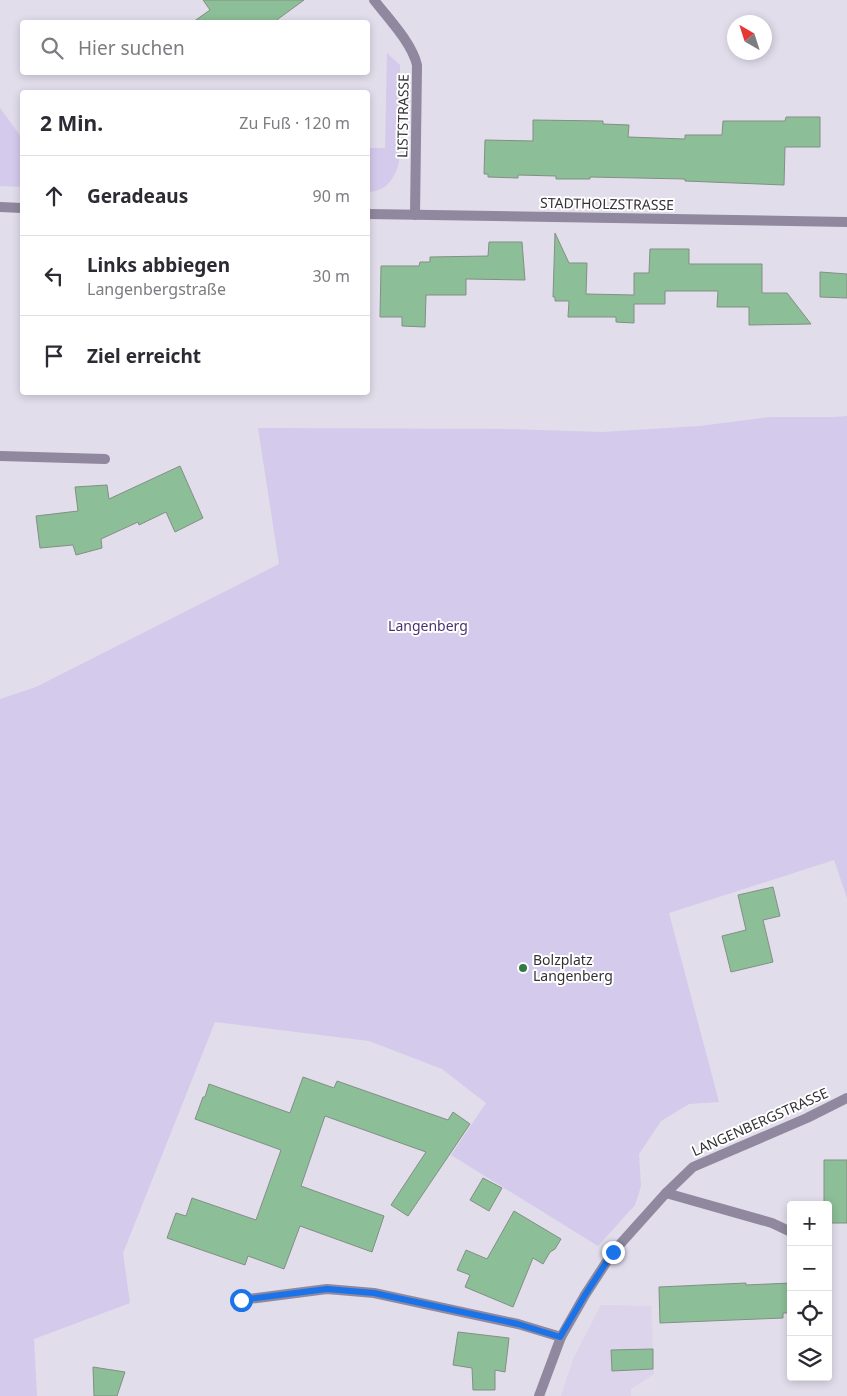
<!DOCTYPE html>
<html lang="de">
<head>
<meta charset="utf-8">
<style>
  :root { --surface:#fff; --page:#f7f7f7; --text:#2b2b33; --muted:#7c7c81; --line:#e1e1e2 }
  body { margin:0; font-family:"Noto Sans",sans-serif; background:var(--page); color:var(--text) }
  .controls { position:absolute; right:15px; bottom:15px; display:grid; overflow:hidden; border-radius:5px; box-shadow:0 2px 8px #0003 }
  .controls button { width:45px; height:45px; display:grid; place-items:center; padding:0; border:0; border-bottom:1px solid var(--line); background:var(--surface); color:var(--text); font:25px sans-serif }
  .compass { position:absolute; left:727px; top:15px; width:45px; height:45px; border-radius:50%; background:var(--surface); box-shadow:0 2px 8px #0003; rotate:321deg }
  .stop { position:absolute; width:15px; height:15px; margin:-11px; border:4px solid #1a73e8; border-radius:50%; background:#fff }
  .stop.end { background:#1a73e8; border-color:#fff; box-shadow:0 1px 5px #0008 }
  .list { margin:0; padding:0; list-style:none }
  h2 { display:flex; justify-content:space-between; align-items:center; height:65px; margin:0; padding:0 20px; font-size:21px }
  h2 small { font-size:16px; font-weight:400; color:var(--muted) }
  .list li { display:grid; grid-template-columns:32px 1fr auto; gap:15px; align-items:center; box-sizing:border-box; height:80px; padding:0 20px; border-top:1px solid var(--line) }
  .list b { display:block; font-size:19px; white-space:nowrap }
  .list p { margin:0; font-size:16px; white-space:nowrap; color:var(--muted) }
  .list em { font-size:16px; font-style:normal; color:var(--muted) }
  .icon { flex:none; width:28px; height:28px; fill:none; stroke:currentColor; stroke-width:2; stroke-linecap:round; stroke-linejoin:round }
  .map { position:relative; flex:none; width:847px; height:1396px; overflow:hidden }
  .search { position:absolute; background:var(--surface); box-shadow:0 2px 8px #0003; left:20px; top:20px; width:350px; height:55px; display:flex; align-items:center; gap:12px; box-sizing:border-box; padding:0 18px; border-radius:5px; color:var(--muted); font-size:19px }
  .panel { position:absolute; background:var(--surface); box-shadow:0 2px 8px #0003; left:20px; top:90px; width:350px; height:305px; border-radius:5px }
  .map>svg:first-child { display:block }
  .built { fill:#dbd4ea }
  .green { fill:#d4caeb }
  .building { fill:#8cbe97; stroke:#838f85 }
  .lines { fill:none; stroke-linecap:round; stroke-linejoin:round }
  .service { stroke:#8f889e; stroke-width:10 }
  .minor { stroke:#8f889e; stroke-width:10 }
  .tertiary { stroke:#8f889e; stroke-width:10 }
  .route { stroke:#1a73e8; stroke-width:6 }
  .poi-dot { fill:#307a47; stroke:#fff; stroke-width:2 }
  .labels { text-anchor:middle; stroke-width:4; stroke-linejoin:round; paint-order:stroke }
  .street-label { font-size:14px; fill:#333137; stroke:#fff }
  .park-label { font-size:14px; fill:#4a3170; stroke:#fff }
  .poi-label { font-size:14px; fill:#333137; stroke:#fff; text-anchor:start }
</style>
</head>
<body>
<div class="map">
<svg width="847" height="1396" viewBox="0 0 847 1396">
  <rect width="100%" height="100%" fill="#e1ddeb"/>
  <path class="built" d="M 601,1305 L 651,1306 L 654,1374 L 631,1389 L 631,1396 L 561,1396 L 573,1359 Z"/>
  <g class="green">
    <path d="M 387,53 L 400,65 L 399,162 C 395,178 386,192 368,192 L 368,148 L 385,148 Z"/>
    <path d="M 0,108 L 22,138 L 22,187 L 0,186 Z"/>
    <path d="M 847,416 L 847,898 L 834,860 L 669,913 L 719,1102 L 689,1104 L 661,1121 L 639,1154 L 641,1186 L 635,1205 L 598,1246 L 451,1155 L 486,1103 L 442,1069 L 369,1041 L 215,1022 L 123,1253 L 130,1303 L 34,1339 L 37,1396 L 0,1396 L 0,699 L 36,687 L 279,564 L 258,428 L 509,429 L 602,432 L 700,426 L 770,417 L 834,417 Z"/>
  </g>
  <g class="building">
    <path d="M 203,0 L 304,0 L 274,22 L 193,22 L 210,10 Z"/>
    <path d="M 786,117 L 820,117 L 820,147 L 785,147 L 784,185 L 685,181 L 685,179 L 590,177 L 590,179 L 556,179 L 556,176 L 518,175 L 518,178 L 488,177 L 488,174 L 484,174 L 485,140 L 533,141 L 533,120 L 603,121 L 603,124 L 629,125 L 628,137 L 685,139 L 685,135 L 722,135 L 723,121 L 785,121 Z"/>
    <path d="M 555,233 L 569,263 L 587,263 L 586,294 L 634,295 L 634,273 L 649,273 L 650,249 L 689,249 L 689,264 L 762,264 L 762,293 L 787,293 L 811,324 L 749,325 L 749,307 L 717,307 L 718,291 L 665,291 L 665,304 L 634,304 L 634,323 L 616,322 L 616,317 L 568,317 L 569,301 L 555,301 L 555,297 L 553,297 Z"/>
    <path d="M 489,242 L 522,242 L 525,280 L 466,279 L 466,295 L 426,295 L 425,327 L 402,326 L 402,317 L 380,317 L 381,266 L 419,266 L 420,262 L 430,262 L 430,257 L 488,256 Z"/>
    <path d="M 820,272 L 847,274 L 847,298 L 820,297 Z"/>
    <path d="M 180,466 L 203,518 L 175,532 L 166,512 L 139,525 L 138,522 L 101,539 L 102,548 L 76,555 L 73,545 L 40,548 L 36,516 L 78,511 L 75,487 L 107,485 L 109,499 Z"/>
    <path d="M 773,887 L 780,916 L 763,920 L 773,962 L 731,972 L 722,936 L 746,930 L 738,895 Z"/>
    <path d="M 303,1077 L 334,1088 L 337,1081 L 448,1120 L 453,1112 L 470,1124 L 408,1216 L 391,1205 L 426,1152 L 325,1116 L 301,1186 L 384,1216 L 372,1252 L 300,1226 L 284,1269 L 248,1256 L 245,1265 L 167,1238 L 176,1213 L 186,1216 L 192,1198 L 256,1220 L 281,1150 L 195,1119 L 203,1097 L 205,1097 L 209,1084 L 290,1113 Z"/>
    <path d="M 824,1160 L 847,1160 L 847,1223 L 828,1223 L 828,1205 L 824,1205 Z"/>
    <path d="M 483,1178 L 502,1188 L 489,1211 L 470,1200 Z"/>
    <path d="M 514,1211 L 561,1239 L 555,1249 L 550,1252 L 543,1264 L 533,1258 L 513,1307 L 465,1287 L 470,1275 L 457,1270 L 466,1250 L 487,1259 Z"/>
    <path d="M 746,1283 L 746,1285 L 791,1283 L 791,1313 L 783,1313 L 783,1318 L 660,1323 L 659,1287 Z"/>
    <path d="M 458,1332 L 509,1338 L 505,1372 L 495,1370 L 495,1390 L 473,1390 L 472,1368 L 453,1365 Z"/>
    <path d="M 653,1349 L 653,1369 L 612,1371 L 611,1350 Z"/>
    <path d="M 93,1367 L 125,1372 L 117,1396 L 94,1396 Z"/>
  </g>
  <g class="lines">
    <g class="service">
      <path d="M 0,456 L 105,459"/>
      <path d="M 666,1193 L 772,1223 L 791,1232"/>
      <path d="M 241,1300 L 327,1289 L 374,1293 L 518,1324 L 561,1337"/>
    </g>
    <g class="minor">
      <path d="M 374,0 C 388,18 412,43 417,65 L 415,215"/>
      <path d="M 539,1396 L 561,1337 L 585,1295 L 613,1252 L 666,1193 L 693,1167 L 807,1118 L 847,1098"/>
    </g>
    <g class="tertiary">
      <path d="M 0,207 L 22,208"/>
      <path d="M 368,214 L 847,222"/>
    </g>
  </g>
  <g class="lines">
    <path class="route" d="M 241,1300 L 327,1289 L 374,1293 L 518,1324 L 560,1337 L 585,1295 L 613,1252"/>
  </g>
  <circle class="poi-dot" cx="523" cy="968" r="5"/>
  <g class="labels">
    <g class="street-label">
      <text transform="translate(403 116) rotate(-89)" y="5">LISTSTRASSE</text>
      <text transform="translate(607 204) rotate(1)" y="5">STADTHOLZSTRASSE</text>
      <text transform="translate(760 1122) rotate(-24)" y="5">LANGENBERGSTRASSE</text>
    </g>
    <g class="park-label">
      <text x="428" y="631">Langenberg</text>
    </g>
    <g class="poi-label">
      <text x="533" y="965">Bolzplatz<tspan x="533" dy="16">Langenberg</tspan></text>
    </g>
  </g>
</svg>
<div class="controls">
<button>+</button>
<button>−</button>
<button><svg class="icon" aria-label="locate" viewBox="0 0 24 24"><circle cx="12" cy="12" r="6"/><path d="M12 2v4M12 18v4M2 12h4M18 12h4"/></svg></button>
<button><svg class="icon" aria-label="layers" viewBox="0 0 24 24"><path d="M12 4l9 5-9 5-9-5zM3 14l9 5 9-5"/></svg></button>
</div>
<svg class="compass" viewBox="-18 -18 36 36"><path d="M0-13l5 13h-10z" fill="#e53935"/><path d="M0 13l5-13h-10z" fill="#7c7c81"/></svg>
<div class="stop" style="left:241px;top:1300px"></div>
<div class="stop end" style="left:613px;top:1252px"></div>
<div class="search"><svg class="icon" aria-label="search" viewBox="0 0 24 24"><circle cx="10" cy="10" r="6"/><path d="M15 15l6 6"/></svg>Hier suchen</div>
<section class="panel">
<h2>2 Min.<small>Zu Fuß · 120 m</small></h2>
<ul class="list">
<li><svg class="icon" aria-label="ahead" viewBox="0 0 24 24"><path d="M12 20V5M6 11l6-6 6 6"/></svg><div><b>Geradeaus</b></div><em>90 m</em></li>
<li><svg class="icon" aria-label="left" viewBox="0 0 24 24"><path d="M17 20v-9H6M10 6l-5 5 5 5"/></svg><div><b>Links abbiegen</b><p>Langenbergstraße</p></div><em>30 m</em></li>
<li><svg class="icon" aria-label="arrive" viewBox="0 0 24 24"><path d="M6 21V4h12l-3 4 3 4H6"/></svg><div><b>Ziel erreicht</b></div></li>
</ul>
</section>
</div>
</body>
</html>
